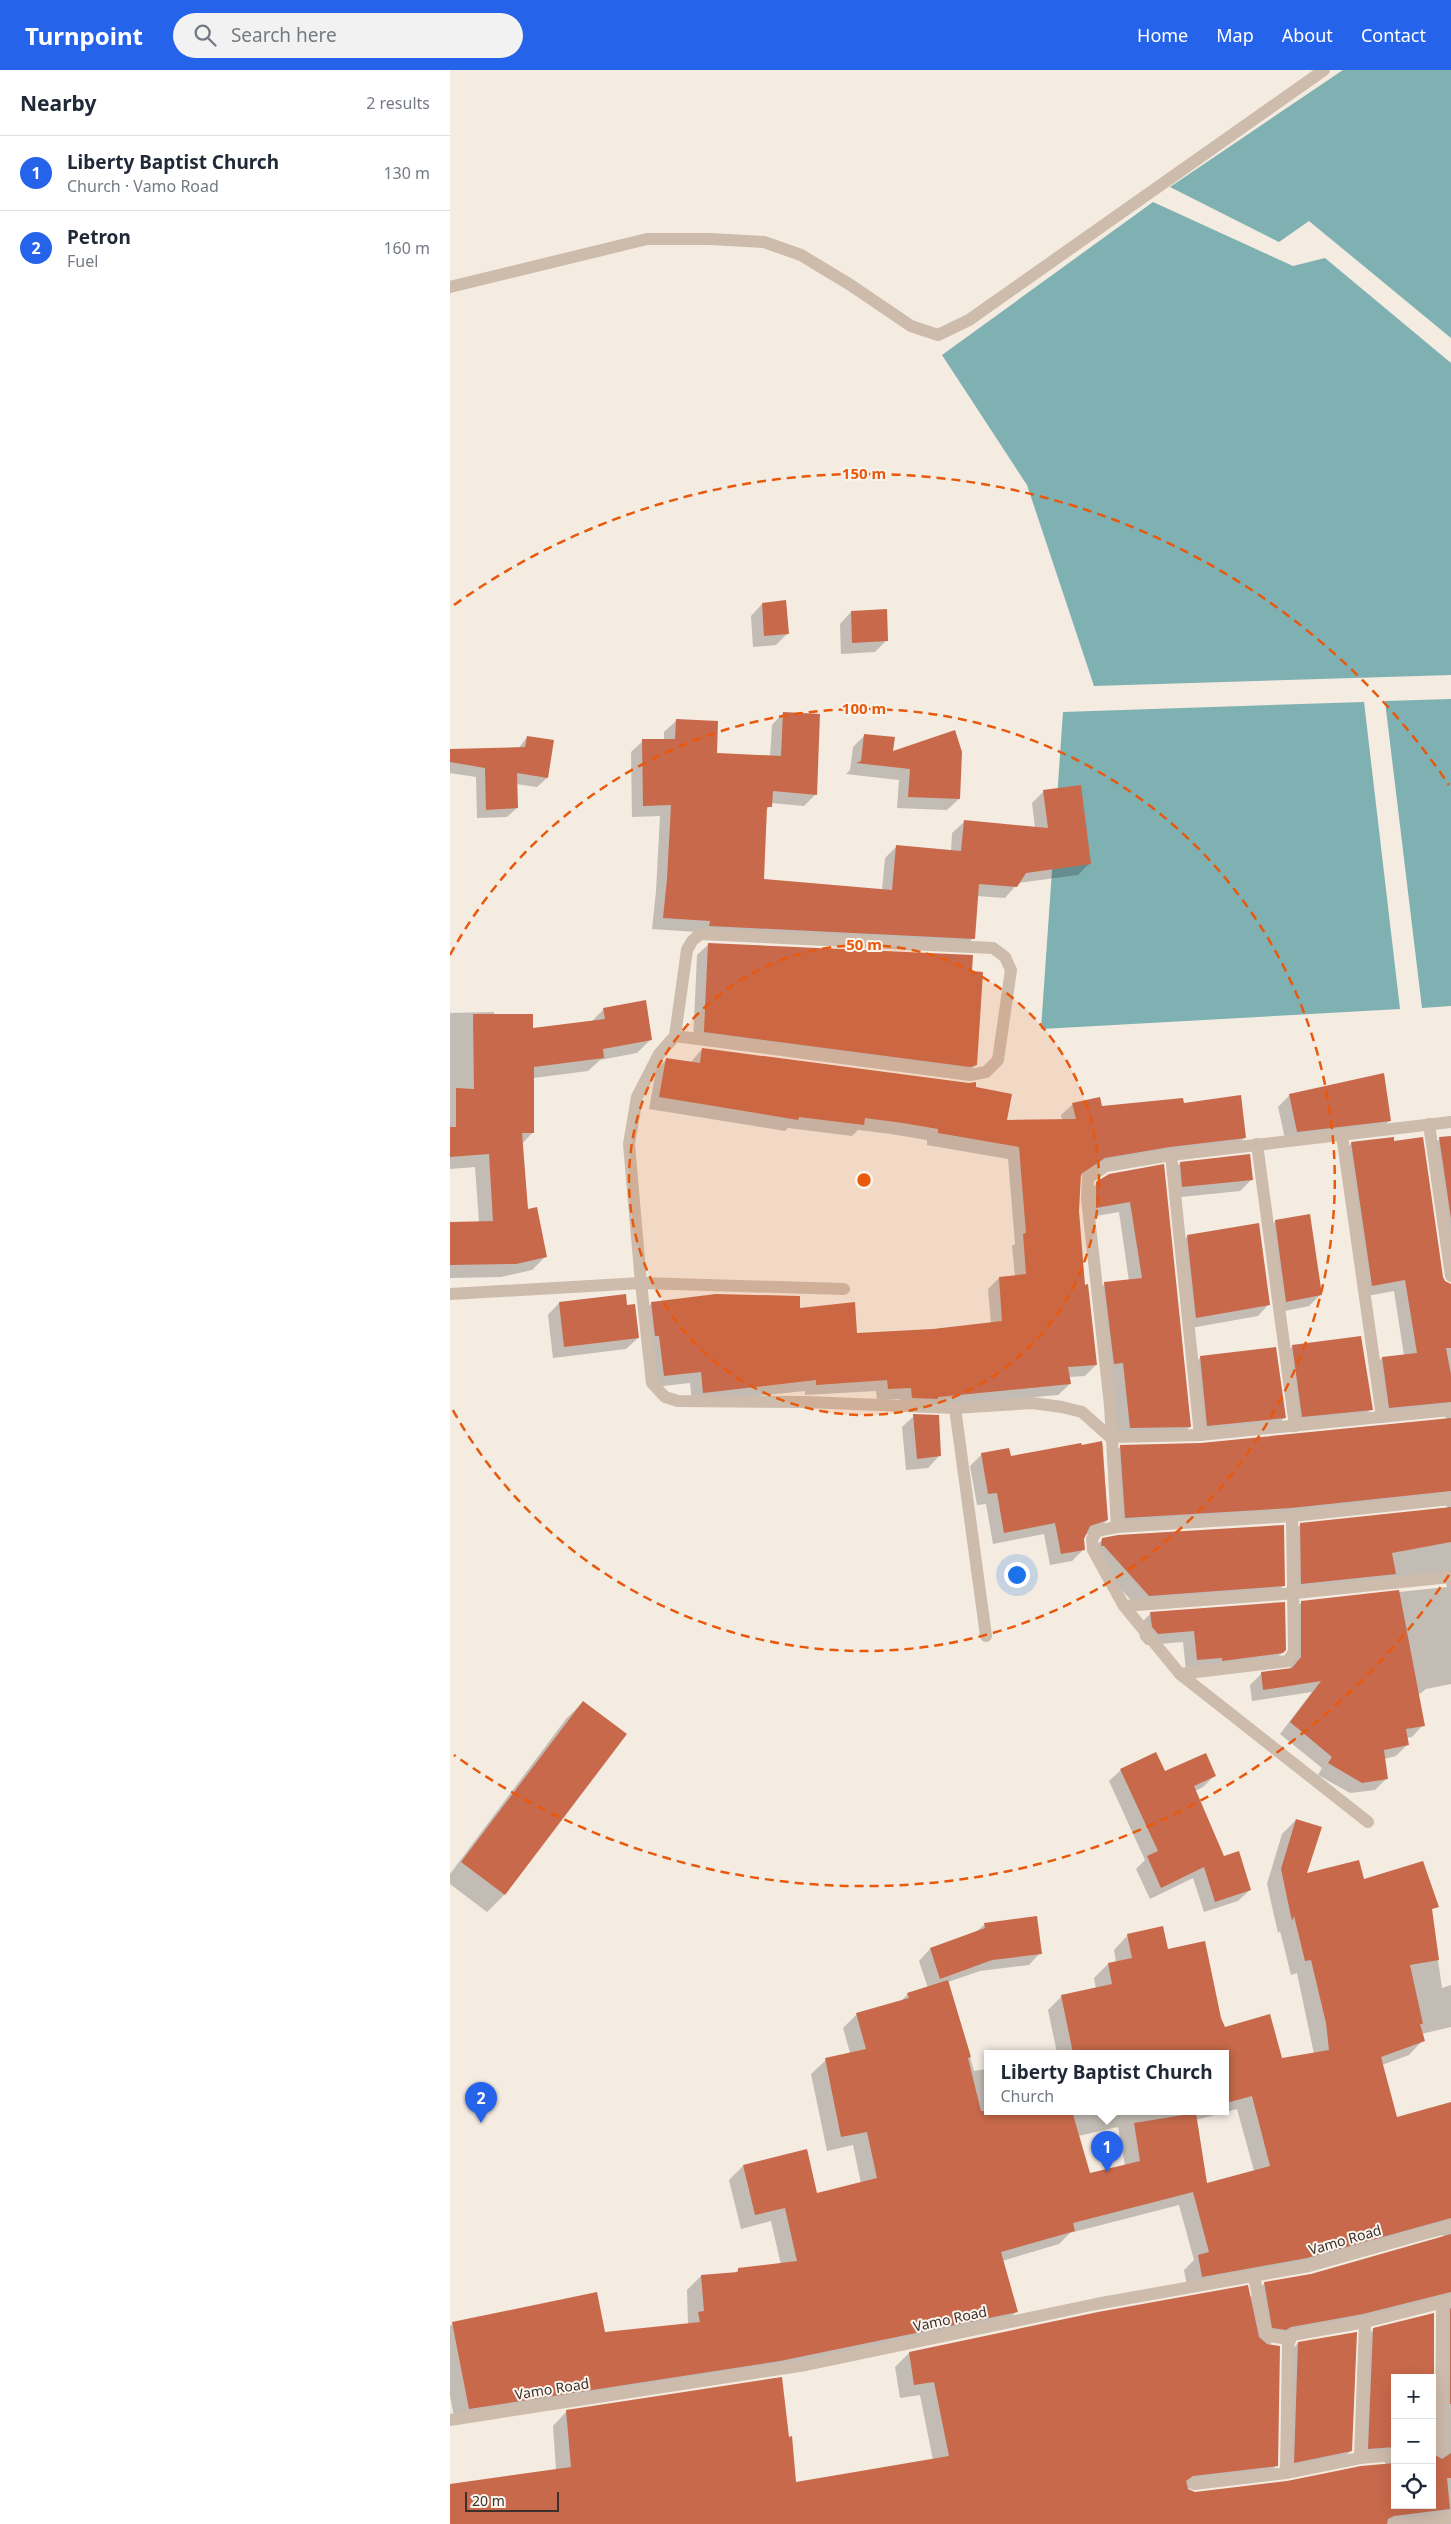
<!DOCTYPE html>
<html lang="en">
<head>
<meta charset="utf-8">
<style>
  :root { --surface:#fff; --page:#f2f2f3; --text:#1f2937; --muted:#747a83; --line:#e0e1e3; --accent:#2563eb }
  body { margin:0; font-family:"Noto Sans",sans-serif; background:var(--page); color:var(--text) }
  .controls { position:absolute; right:15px; bottom:15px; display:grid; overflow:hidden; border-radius:0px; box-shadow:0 5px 20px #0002 }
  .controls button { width:45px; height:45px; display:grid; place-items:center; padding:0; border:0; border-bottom:1px solid var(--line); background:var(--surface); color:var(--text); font:25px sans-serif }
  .scale { position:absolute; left:15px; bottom:12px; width:94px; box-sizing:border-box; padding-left:5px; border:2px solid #3b302b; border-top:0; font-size:14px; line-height:18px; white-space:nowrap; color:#3b302b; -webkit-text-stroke:4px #fbf5ee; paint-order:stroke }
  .you { position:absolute; left:566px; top:1504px; width:18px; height:18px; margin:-12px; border:4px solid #fff; border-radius:50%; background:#1a73e8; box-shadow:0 0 0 8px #1a73e833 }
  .badge { display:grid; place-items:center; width:32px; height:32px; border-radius:50%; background:var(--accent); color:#fff; font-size:16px; font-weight:700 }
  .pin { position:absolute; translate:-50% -41px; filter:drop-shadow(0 1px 2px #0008) }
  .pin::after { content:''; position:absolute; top:26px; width:18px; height:15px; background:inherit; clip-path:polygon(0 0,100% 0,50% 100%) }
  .popup { position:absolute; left:534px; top:1980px; width:245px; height:65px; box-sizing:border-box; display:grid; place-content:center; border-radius:0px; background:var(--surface); filter:drop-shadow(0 1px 4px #0005); font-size:16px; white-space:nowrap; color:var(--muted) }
  .popup b { font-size:19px; color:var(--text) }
  .popup::after { content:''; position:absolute; left:50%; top:100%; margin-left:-10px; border:10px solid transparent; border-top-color:var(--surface) }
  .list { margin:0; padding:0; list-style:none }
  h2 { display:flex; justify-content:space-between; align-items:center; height:65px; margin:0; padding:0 20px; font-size:21px }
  h2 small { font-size:16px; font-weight:400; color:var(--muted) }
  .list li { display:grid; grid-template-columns:32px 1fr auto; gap:15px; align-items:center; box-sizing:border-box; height:75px; padding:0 20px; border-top:1px solid var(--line) }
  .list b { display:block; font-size:19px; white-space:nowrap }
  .list p { margin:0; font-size:16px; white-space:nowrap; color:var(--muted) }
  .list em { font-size:16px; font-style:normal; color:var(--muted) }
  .icon { flex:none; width:28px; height:28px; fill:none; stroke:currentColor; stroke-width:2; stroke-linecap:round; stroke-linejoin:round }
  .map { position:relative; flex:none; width:1001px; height:2454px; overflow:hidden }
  header { display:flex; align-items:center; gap:30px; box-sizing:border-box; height:70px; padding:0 25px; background:var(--accent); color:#fff }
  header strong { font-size:24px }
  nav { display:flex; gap:28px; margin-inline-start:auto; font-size:18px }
  .search { width:350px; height:45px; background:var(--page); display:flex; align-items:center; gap:12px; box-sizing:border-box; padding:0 18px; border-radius:28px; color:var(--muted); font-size:19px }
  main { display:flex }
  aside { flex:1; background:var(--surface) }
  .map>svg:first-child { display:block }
  .water { fill:#7fb0b2 }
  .shadow { fill:#0003; fill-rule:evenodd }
  .building { fill:#c8694b }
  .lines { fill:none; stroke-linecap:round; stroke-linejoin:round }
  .minor { stroke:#cdbbac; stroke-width:12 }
  .ring { fill:none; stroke:#e8590c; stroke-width:2.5; stroke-dasharray:9 6 }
  .labels { text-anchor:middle; stroke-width:4; stroke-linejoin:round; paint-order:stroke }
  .street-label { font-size:14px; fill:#3b302b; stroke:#fbf5ee }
  .centre { fill:#e8590c; stroke:#fbf5ee; stroke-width:2.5 }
  .ring-label { font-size:15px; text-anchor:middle; font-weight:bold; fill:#e8590c; stroke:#fbf5ee; stroke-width:4; stroke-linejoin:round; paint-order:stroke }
</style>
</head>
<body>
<header>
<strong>Turnpoint</strong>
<div class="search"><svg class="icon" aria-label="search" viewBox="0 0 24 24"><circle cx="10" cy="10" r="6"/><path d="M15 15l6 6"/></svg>Search here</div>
<nav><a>Home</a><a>Map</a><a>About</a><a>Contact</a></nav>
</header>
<main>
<aside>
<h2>Nearby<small>2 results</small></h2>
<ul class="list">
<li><span class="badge">1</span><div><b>Liberty Baptist Church</b><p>Church · Vamo Road</p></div><em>130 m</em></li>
<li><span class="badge">2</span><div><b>Petron</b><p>Fuel</p></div><em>160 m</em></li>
</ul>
</aside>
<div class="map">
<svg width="1001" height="2454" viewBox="0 0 1001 2454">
  <rect width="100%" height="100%" fill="#f4ebe1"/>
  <g class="water">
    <path d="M 893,0 L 1001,0 L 1001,268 L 859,151 L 829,172 L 720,117 Z"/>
    <path d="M 703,132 L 843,196 L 875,188 L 1001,293 L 1001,605 L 644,616 L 577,415 L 492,285 Z"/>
    <path d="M 1001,629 L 1001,936 L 972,938 L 935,631 Z"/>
    <path d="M 914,632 L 950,939 L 591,959 L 613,642 Z"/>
  </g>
  <g class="shadow">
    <path d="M 312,534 L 337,564 L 326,575 L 303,577 L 301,546 Z"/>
    <path d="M 401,542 L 437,570 L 425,582 L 391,584 L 390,554 Z"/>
    <path d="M 333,643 L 365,725 L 354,736 L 321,733 L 316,741 L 313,810 L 432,820 L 435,788 L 447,776 L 501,782 L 502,763 L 514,752 L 585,758 L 582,733 L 594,721 L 639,794 L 628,805 L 568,813 L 555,828 L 527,826 L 523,868 L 512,880 L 202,859 L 206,821 L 210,746 L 182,747 L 181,682 L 193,671 L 214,670 L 214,662 L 226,651 L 266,684 L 320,687 L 322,655 Z"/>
    <path d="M 415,665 L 442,682 L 509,729 L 497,740 L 447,738 L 449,710 L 396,704 L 400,700 L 403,677 Z"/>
    <path d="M 77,667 L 97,708 L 87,717 L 66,714 L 67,738 L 57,747 L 27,748 L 26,707 L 0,703 L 0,681 L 68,679 Z"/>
    <path d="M 259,874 L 521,902 L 526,995 L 514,1006 L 243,973 L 247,885 Z"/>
    <path d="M 154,939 L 201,969 L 187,983 L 150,990 L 138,1001 L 83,1008 L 83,1062 L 72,1074 L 76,1140 L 96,1186 L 82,1200 L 51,1207 L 0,1208 L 0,1153 L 29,1152 L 25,1097 L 0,1099 L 0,943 L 44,942 L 44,945 L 82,960 L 140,953 Z"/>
    <path d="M 252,979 L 524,1018 L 555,1051 L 612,1050 L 611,1045 L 623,1034 L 651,1038 L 733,1034 L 795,1067 L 784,1079 L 642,1099 L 630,1107 L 628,1141 L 634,1216 L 646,1295 L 635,1306 L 619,1307 L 620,1314 L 608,1325 L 451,1339 L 450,1329 L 427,1330 L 426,1321 L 355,1325 L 355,1321 L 242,1333 L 240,1313 L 203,1317 L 190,1245 L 202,1233 L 349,1239 L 405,1264 L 483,1260 L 541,1254 L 538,1219 L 549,1208 L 565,1207 L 562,1176 L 565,1174 L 558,1089 L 477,1075 L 477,1070 L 441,1064 L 408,1060 L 402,1066 L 338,1058 L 335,1061 L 199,1039 L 206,1000 L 217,989 L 241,992 Z"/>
    <path d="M 840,1025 L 940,1050 L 929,1062 L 836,1073 L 828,1037 Z"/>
    <path d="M 1001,1067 L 1001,1194 L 978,1080 L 990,1069 Z"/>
    <path d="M 902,1073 L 992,1207 L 1001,1254 L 1001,1614 L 976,1619 L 968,1625 L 973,1655 L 962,1667 L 956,1668 L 957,1675 L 946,1686 L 934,1689 L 936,1709 L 925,1720 L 900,1723 L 868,1705 L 872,1698 L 830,1664 L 862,1622 L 802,1631 L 800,1615 L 811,1604 L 840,1599 L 840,1543 L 852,1532 L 997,1517 L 996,1513 L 840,1525 L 839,1466 L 851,1454 L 997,1439 L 997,1436 L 988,1432 L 664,1459 L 660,1388 L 671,1376 L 751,1374 L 997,1349 L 993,1344 L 928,1349 L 921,1300 L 932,1288 L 954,1286 L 944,1221 L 911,1227 L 890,1085 Z"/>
    <path d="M 730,1093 L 802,1109 L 790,1121 L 721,1128 L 719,1105 Z"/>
    <path d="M 713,1096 L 740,1357 L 728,1368 L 668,1369 L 644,1225 L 655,1213 L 679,1211 L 669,1142 L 635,1148 L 635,1125 L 647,1113 Z"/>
    <path d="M 826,1151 L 870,1225 L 859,1236 L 825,1243 L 814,1163 Z"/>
    <path d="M 738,1166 L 819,1234 L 808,1246 L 735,1259 L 726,1177 Z"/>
    <path d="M 109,1233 L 188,1268 L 176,1279 L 103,1288 L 98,1245 Z"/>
    <path d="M 843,1276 L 921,1339 L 910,1351 L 841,1358 L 831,1287 Z"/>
    <path d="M 751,1287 L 834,1348 L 823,1359 L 746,1367 L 739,1299 Z"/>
    <path d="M 464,1346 L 489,1386 L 478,1398 L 456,1400 L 452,1357 Z"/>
    <path d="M 653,1374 L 657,1450 L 646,1462 L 634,1465 L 634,1479 L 622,1491 L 600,1495 L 594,1464 L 543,1474 L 536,1434 L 527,1435 L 520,1396 L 532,1384 L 560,1387 Z"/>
    <path d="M 653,1469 L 834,1515 L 822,1527 L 687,1537 L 642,1487 L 641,1481 Z"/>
    <path d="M 701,1543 L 832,1583 L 820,1594 L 736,1601 L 733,1572 L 696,1575 L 690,1568 L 689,1555 Z"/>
    <path d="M 133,1632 L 176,1664 L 54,1825 L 37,1842 L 0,1814 L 0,1804 L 116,1649 Z"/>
    <path d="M 671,1700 L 764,1706 L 753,1717 L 745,1721 L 773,1787 L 800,1820 L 788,1831 L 754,1842 L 743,1808 L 700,1829 L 686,1799 L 695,1790 L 659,1711 Z"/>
    <path d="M 846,1750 L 856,1805 L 914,1811 L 974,1792 L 992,1918 L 1001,1915 L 1001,1957 L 971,1964 L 973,1970 L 959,1985 L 932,1995 L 946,2048 L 1001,2033 L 1001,2454 L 0,2454 L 0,2415 L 106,2400 L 103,2356 L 117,2341 L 345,2413 L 483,2390 L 470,2325 L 450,2328 L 445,2297 L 459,2283 L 799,2228 L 814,2214 L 861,2205 L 994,2168 L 993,2165 L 738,2220 L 734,2200 L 744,2190 L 729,2135 L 620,2163 L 609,2174 L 552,2191 L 566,2242 L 552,2256 L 5,2352 L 0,2326 L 0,2256 L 3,2254 L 154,2263 L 238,2254 L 237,2220 L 251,2206 L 284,2204 L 288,2200 L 331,2195 L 321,2151 L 291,2159 L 279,2110 L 293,2096 L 366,2125 L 411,2113 L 403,2075 L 377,2081 L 361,2004 L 376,1990 L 400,1983 L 393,1958 L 407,1944 L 450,1932 L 458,1924 L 478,1918 L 469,1891 L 480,1879 L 526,1862 L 535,1854 L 590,1883 L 579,1895 L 530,1901 L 498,1912 L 524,2001 L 538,1999 L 538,2041 L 776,2041 L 776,1983 L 607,1983 L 598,1940 L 612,1926 L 646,1919 L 644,1908 L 658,1894 L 666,1892 L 664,1880 L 678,1865 L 717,1881 L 770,1948 L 775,1959 L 831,1990 L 864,1984 L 847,1903 L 841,1905 L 830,1861 L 828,1863 L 817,1814 L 832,1764 ZM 787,2039 L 804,2101 L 756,2115 L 746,2050 ZM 668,2057 L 675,2096 L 639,2104 L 628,2066 ZM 992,2238 L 986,2254 L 985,2385 L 983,2381 L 983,2244 L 924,2259 L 909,2274 L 905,2393 L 934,2391 L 936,2394 L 837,2412 L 745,2423 L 734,2419 L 812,2410 L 827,2395 L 818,2275 L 825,2271 ZM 945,2308 L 982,2308 L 982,2435 L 945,2435 Z"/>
    <path d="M 848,2273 L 901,2381 L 889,2392 L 833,2404 L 837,2285 Z"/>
  </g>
  <g class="building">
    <path d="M 336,530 L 339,564 L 314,566 L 312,533 Z"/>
    <path d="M 437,539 L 438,571 L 402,573 L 401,541 Z"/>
    <path d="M 333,642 L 370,644 L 367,725 L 323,721 L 322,737 L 317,737 L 314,809 L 442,820 L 446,775 L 511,781 L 514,750 L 598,758 L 593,720 L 631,715 L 641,794 L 576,803 L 567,817 L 529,814 L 525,869 L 259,856 L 260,851 L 213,848 L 217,809 L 221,735 L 193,736 L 192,669 L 225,669 L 226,649 L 268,651 L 267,683 L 331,686 Z"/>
    <path d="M 505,660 L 512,682 L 510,729 L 458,727 L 460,699 L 406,693 L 411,691 L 414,664 L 445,667 L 443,681 Z"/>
    <path d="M 77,666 L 104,670 L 98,708 L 67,703 L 68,738 L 36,740 L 35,698 L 0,692 L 0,679 L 75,677 Z"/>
    <path d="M 258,873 L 523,885 L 522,901 L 533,902 L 527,995 L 520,997 L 254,962 Z"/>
    <path d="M 196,930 L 202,970 L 153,979 L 154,988 L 84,997 L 84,1063 L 72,1063 L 78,1139 L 87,1137 L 97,1187 L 66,1194 L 0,1195 L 0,1152 L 43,1151 L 39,1084 L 0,1087 L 0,1057 L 6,1057 L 6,1018 L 24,1019 L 23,944 L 83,944 L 83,958 L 155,949 L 153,938 Z"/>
    <path d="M 252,978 L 519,1013 L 526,1012 L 526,1017 L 562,1024 L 557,1050 L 626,1049 L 622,1033 L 650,1027 L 652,1036 L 733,1028 L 734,1033 L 791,1025 L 796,1068 L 720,1077 L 655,1088 L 631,1104 L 629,1141 L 635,1215 L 638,1214 L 647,1295 L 618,1297 L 621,1314 L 488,1327 L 488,1329 L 462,1328 L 461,1318 L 438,1319 L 437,1310 L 366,1315 L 366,1310 L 253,1323 L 251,1302 L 214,1306 L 209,1266 L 205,1266 L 201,1232 L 266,1224 L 350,1226 L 350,1238 L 405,1232 L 407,1263 L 483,1259 L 552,1251 L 549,1207 L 576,1204 L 573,1164 L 576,1163 L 569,1077 L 488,1063 L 488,1059 L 453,1053 L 415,1048 L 414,1055 L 349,1047 L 348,1050 L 209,1027 L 216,988 L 250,993 Z"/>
    <path d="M 934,1003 L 941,1051 L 847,1062 L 839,1024 Z"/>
    <path d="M 1001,1066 L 1001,1149 L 989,1067 Z"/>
    <path d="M 944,1067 L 944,1071 L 973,1067 L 993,1207 L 995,1211 L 1001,1214 L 1001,1278 L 996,1278 L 1001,1305 L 1001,1332 L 939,1338 L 932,1287 L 967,1283 L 955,1210 L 922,1216 L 901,1072 Z"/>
    <path d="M 800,1084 L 803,1110 L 732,1117 L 730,1092 Z"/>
    <path d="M 714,1094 L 741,1357 L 680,1358 L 673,1293 L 664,1294 L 654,1212 L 692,1208 L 680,1132 L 646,1138 L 646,1112 L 659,1104 Z"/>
    <path d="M 860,1144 L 872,1225 L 836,1232 L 825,1150 Z"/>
    <path d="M 809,1153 L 820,1235 L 746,1248 L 737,1165 Z"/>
    <path d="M 176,1224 L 177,1235 L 185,1234 L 189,1268 L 114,1277 L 109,1232 Z"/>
    <path d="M 911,1266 L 923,1340 L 852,1347 L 842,1275 Z"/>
    <path d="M 826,1277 L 836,1348 L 757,1356 L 750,1286 Z"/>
    <path d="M 463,1344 L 489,1345 L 491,1386 L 467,1389 Z"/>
    <path d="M 1001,1348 L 1001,1421 L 841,1438 L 675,1448 L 670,1375 L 751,1373 Z"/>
    <path d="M 652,1371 L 658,1450 L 640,1456 L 634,1469 L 635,1480 L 611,1484 L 605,1453 L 554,1463 L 547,1423 L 538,1424 L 531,1383 L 559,1378 L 561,1386 L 631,1373 L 632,1375 Z"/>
    <path d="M 1001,1437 L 1001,1472 L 942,1483 L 946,1504 L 851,1514 L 850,1453 Z"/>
    <path d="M 834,1455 L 835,1516 L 699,1526 L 654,1476 L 651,1476 L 652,1468 L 668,1465 Z"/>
    <path d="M 949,1520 L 975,1656 L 956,1659 L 959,1675 L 934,1680 L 938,1709 L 912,1713 L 878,1693 L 882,1687 L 840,1652 L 871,1611 L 813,1620 L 811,1602 L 842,1598 L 851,1587 L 851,1531 Z"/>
    <path d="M 835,1532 L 836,1580 L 833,1583 L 772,1591 L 772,1588 L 747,1590 L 744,1561 L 708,1564 L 702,1557 L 700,1542 Z"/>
    <path d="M 133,1631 L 177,1664 L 55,1825 L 11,1792 Z"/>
    <path d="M 706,1682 L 715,1701 L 756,1683 L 766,1706 L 744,1716 L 774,1786 L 789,1781 L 801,1820 L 765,1832 L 754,1797 L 711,1818 L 697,1786 L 708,1781 L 670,1699 Z"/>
    <path d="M 846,1749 L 872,1757 L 857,1803 L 909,1790 L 914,1809 L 973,1791 L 989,1837 L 982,1839 L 989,1890 L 960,1895 L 973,1954 L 970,1954 L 975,1971 L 931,1987 L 947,2047 L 1001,2032 L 1001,2148 L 857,2188 L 752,2207 L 748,2185 L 759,2182 L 743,2122 L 623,2153 L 625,2161 L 551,2182 L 568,2242 L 330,2291 L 19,2339 L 2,2252 L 147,2222 L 155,2262 L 250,2252 L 248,2242 L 254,2241 L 251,2205 L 288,2202 L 288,2198 L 347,2191 L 335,2138 L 305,2145 L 293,2095 L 357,2079 L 367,2123 L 427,2108 L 417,2062 L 391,2067 L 375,1988 L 416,1979 L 406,1943 L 459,1928 L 457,1923 L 498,1910 L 521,1987 L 518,1988 L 531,2041 L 622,2041 L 640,2103 L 690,2091 L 684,2053 L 746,2043 L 757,2113 L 820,2096 L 802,2026 L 776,2033 L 776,1983 L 623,1983 L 611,1925 L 662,1914 L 658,1893 L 682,1888 L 677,1864 L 713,1856 L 718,1879 L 755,1871 L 771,1948 L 775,1957 L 820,1944 L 832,1988 L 879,1980 L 876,1953 L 861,1890 L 855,1891 L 844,1846 L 842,1851 L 831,1799 Z"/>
    <path d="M 587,1846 L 592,1884 L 542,1890 L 490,1909 L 480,1878 L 535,1858 L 534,1853 Z"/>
    <path d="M 1001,2164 L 1001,2222 L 913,2244 L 841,2257 L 836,2260 L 822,2258 L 814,2212 L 861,2204 Z"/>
    <path d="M 798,2215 L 809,2267 L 817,2274 L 830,2276 L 828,2396 L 743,2406 L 736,2411 L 738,2419 L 745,2422 L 837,2411 L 911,2396 L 945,2393 L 945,2435 L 982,2435 L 982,2308 L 945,2308 L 945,2377 L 918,2379 L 923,2258 L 984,2243 L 984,2381 L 985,2385 L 992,2389 L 1001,2383 L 1001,2408 L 997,2408 L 1000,2439 L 944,2446 L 938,2449 L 937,2454 L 0,2454 L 0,2414 L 121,2397 L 116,2340 L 332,2307 L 339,2367 L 342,2366 L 346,2412 L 499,2386 L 484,2312 L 464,2315 L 459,2282 L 648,2242 Z"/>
    <path d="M 1001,2238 L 1001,2334 L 1000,2334 L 1000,2239 Z"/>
    <path d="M 907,2262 L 902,2381 L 844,2393 L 848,2272 Z"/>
  </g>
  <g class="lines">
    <g class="minor">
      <path d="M 0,217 L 197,169 L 260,169 L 314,172 L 351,185 L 399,214 L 461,256 L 488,265 L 519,250 L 874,0"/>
      <path d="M 225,966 L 520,1005 L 536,1002 L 548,990 L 561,900 L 555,887 L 543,878 L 250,864 L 242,871 L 237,880 L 225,966 L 209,984 L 187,1027 L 179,1074 L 191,1213 L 202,1313 L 215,1327 L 228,1331 L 356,1332 L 505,1338 L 582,1333 L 612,1337 L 632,1342 L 660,1367 L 750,1365 L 1001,1340"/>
      <path d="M 979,1054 L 1001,1206"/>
      <path d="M 892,1065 L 932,1347"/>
      <path d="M 807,1074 L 845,1356"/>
      <path d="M 721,1085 L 750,1365"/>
      <path d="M 0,1224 L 191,1213 L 394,1219"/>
      <path d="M 505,1338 L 536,1566"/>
      <path d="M 842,1446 L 1001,1429"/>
      <path d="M 667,1457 L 647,1461 L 642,1469 L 643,1480 L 674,1536 L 730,1604 L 918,1752"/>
      <path d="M 674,1536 L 845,1523 L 1001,1507"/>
      <path d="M 730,1604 L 838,1591 L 844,1582 L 842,1446 L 667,1457 L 660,1335 L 637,1129 L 638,1108 L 656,1096 L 721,1085 L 1001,1052"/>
      <path d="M 804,2206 L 815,2262 L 819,2266 L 840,2269"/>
      <path d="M 992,2233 L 992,2381"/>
      <path d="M 0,2350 L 356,2295 L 646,2234 L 859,2196 L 1001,2156"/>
      <path d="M 910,2388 L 915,2252"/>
      <path d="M 836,2403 L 838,2275 L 842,2265 L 915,2252 L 1001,2230"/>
      <path d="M 744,2414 L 836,2403 L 910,2388 L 945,2385"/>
      <path d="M 945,2454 L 1001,2447"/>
    </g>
  </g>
  <circle cx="414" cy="1110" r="235" fill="#e8590c" fill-opacity=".12"/>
  <g class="ring">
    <circle cx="414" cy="1110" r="235"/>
    <path d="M0 885A471 471 0 1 1 0 1335"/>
    <path d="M999 1505A706 706 0 0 1 4 1685M4 535A706 706 0 0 1 999 715"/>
  </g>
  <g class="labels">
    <g class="street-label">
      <text transform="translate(895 2170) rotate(-16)" y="5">Vamo Road</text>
      <text transform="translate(500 2249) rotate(-12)" y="5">Vamo Road</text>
      <text transform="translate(102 2319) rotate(-9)" y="5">Vamo Road</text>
    </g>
  </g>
  <circle cx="414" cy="1110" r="8" class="centre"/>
  <g class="ring-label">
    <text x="414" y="409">150 m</text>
    <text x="414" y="644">100 m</text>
    <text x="414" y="880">50 m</text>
  </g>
</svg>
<div class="controls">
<button>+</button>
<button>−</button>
<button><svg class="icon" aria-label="locate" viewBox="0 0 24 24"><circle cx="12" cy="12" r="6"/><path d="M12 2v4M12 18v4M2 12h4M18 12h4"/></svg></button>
</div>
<div class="scale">20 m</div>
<div class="you"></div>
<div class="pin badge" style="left:657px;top:2102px">1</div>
<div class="popup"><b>Liberty Baptist Church</b>Church</div>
<div class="pin badge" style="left:31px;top:2053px">2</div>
</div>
</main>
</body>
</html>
